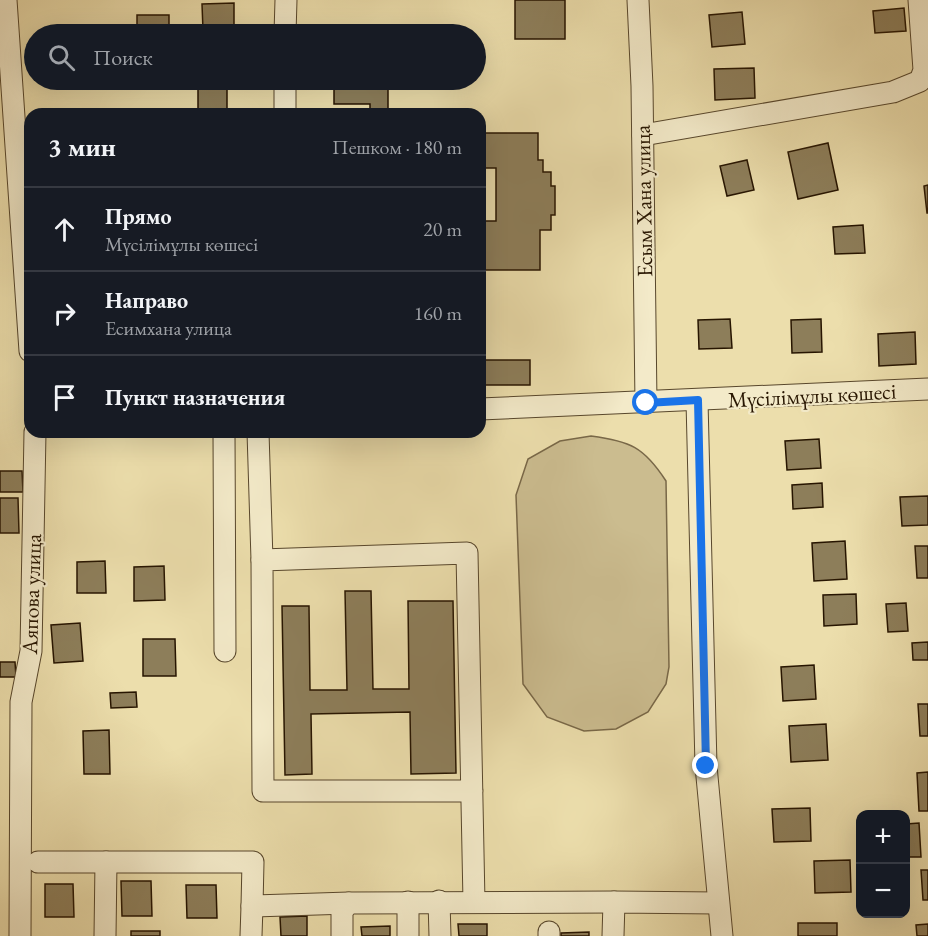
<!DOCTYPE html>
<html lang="ru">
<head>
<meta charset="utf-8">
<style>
  :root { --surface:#171b24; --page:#242831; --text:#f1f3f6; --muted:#9ea1a6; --line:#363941 }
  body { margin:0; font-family:"EB Garamond",serif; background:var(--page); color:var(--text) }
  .controls { position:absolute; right:18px; bottom:18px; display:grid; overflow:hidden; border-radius:12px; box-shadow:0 6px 24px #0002 }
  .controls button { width:54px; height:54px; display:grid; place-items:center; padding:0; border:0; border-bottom:2px solid var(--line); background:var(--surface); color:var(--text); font:30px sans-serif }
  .stop { position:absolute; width:18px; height:18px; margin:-14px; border:4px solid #1a73e8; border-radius:50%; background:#fff }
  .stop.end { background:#1a73e8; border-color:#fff; box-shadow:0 2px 6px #0008 }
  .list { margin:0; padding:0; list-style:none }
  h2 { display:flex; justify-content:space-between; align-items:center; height:78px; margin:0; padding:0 24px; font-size:26px }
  h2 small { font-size:20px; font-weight:400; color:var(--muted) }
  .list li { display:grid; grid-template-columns:39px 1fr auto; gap:18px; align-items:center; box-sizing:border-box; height:84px; padding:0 24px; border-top:2px solid var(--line) }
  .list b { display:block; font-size:22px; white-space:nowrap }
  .list p { margin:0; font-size:20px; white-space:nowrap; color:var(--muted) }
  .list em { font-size:20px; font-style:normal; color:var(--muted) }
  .icon { flex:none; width:33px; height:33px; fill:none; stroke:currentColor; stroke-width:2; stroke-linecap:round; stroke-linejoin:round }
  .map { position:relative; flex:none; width:928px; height:936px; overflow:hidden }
  .search { position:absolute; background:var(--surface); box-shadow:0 6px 24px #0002; left:24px; top:24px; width:462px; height:66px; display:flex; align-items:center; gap:15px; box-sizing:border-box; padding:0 21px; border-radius:33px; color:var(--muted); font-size:22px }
  .panel { position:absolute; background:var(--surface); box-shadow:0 6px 24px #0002; left:24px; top:108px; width:462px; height:330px; border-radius:18px }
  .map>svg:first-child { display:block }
  .green { fill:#cbbc8f; stroke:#796848; stroke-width:1.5 }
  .building { fill:#8d7e5a; stroke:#271501; stroke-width:1.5 }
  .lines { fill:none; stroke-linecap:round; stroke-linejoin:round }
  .minor-casing { stroke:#58472c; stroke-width:23 }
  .minor { stroke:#f3eac9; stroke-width:21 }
  .route { stroke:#1a73e8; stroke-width:8 }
  .labels { text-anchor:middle; stroke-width:4.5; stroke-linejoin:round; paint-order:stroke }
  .street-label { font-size:22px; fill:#271501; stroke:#f3eac9 }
</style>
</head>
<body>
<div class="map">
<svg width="928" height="936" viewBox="0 0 928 936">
  <rect width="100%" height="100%" fill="#ecdeac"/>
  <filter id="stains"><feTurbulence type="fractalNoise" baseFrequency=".00333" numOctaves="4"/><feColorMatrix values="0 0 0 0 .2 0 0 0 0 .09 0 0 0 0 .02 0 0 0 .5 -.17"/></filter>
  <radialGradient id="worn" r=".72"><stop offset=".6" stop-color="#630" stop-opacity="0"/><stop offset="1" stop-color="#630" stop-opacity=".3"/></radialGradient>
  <path class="green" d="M 591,436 C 630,441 644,447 666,481 L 669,667 L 666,684 L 648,712 L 616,729 L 584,731 L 547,717 L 523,684 L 516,495 L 528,459 L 560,441 Z"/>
  <g class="building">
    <rect x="515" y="0" width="50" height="39"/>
    <path d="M 234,3 L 234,30 L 203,30 L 202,4 Z"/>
    <path d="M 904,8 L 906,31 L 875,33 L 873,11 Z"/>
    <path d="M 742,12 L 745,44 L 712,47 L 709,15 Z"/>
    <rect x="137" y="15" width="32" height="19"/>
    <path d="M 754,68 L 755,98 L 715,100 L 714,69 Z"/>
    <rect x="198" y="87" width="29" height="27"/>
    <path d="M 334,87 L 388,87 L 388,114 L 370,114 L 370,104 L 334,104 Z"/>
    <path d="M 480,133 L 538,133 L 538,160 L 543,160 L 543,172 L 551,172 L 551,186 L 555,186 L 555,215 L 551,215 L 551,230 L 540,230 L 540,270 L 480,270 L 480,221 L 496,221 L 496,168 L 480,168 Z"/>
    <path d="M 828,143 L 838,190 L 798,199 L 788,152 Z"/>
    <path d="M 747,160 L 754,190 L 727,196 L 720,166 Z"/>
    <path d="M 928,185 L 928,213 L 927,213 L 924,186 Z"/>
    <path d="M 863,225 L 865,253 L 835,254 L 833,227 Z"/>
    <path d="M 730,319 L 732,348 L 699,349 L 698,320 Z"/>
    <path d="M 821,319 L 822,352 L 792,353 L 791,320 Z"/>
    <path d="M 915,332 L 916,364 L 879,366 L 878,334 Z"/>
    <rect x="480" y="360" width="50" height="25"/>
    <path d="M 819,439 L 821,468 L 787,470 L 785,441 Z"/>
    <path d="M 0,471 L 22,471 L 23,492 L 0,492 Z"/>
    <path d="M 822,483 L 823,507 L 793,509 L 792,485 Z"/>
    <path d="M 928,496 L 928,525 L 902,526 L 900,497 Z"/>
    <path d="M 0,498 L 18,498 L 19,533 L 0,533 Z"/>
    <path d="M 845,541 L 847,579 L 814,581 L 812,543 Z"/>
    <path d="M 915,546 L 928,546 L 928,578 L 917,578 Z"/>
    <path d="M 105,561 L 106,593 L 77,593 L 77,562 Z"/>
    <path d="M 164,566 L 165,600 L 134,601 L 134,567 Z"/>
    <path d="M 345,591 L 371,591 L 373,689 L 409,689 L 408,601 L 453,601 L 456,773 L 411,774 L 410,712 L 311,714 L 312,774 L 285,775 L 282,606 L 309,606 L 310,690 L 347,690 Z"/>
    <path d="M 856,594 L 857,624 L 824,626 L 823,595 Z"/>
    <path d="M 906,603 L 908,631 L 888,632 L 886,604 Z"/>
    <path d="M 80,623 L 83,661 L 54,663 L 51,625 Z"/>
    <path d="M 143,639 L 175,639 L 176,676 L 143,676 Z"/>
    <path d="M 928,642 L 928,660 L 913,660 L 912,643 Z"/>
    <path d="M 0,662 L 15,662 L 16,677 L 0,677 Z"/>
    <path d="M 814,665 L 816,699 L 783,701 L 781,667 Z"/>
    <path d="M 136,692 L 137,707 L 111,708 L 110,693 Z"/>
    <path d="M 918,704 L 928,704 L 928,736 L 920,736 Z"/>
    <path d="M 826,724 L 828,760 L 791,762 L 789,726 Z"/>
    <path d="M 109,730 L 110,774 L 84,774 L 83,731 Z"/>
    <path d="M 928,772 L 928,811 L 919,811 L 917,773 Z"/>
    <path d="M 810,808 L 811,841 L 774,842 L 772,809 Z"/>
    <path d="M 919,823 L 921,857 L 906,857 L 906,824 Z"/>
    <path d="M 850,860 L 851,892 L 815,893 L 814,861 Z"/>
    <path d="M 921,870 L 928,870 L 928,900 L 923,900 Z"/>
    <path d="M 121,881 L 151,881 L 152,916 L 122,916 Z"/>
    <path d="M 45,884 L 73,884 L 74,917 L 45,917 Z"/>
    <path d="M 186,885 L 216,885 L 217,918 L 187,918 Z"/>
    <path d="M 307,916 L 307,936 L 281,936 L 280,917 Z"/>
    <rect x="798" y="923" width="39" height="13"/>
    <path d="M 458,924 L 487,924 L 487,936 L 459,936 Z"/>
    <path d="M 928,924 L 928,936 L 917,936 L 916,925 Z"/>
    <path d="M 390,926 L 390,936 L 362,936 L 361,927 Z"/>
    <rect x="131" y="931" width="29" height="5"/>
    <path d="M 589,932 L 589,936 L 561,936 L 561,933 Z"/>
  </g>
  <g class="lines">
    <defs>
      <g id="minor">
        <path d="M 6,0 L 30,351"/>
        <path d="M 638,0 L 642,86 L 646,403"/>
        <path d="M 285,34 L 286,0"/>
        <path d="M 285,114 L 285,80"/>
        <path d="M 643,135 L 893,92 L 920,81 L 924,70 L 919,0"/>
        <path d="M 697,401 L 706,766 L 722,936"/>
        <path d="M 480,409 L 928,389"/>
        <path d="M 224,432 L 225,651"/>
        <path d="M 258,432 L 262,560"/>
        <path d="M 472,791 L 263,791 L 262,560 L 467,553 L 474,902"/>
        <path d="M 38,862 L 253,862 L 252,906 L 349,903"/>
        <path d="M 439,901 L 440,936"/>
        <path d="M 549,932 L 549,936"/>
        <path d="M 20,936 L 21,702 L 31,651 L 35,432"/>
        <path d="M 105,936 L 106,862"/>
        <path d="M 251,936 L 252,906"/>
        <path d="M 342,936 L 342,911 L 349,903 L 614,902"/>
        <path d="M 408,936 L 408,902"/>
        <path d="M 613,936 L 614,902 L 717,903"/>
      </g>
    </defs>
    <use href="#minor" class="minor-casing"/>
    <use href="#minor" class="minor"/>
  </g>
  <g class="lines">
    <path class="route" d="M 646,403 L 698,400 L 706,766"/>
  </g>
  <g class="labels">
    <g class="street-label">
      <text transform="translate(643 201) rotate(-91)" y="8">Есым Хана улица</text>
      <text transform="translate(812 395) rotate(-3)" y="8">Мүсілімұлы көшесі</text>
      <text transform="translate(31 594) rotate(-88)" y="8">Аяпова улица</text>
    </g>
  </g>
  <rect width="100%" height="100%" filter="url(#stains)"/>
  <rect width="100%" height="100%" fill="url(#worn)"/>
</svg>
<div class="controls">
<button>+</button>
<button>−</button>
</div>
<div class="stop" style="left:646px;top:403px"></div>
<div class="stop end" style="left:706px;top:766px"></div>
<div class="search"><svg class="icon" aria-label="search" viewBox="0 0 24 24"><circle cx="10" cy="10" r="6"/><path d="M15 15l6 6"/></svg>Поиск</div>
<section class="panel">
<h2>3 мин<small>Пешком · 180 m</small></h2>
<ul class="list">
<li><svg class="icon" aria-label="ahead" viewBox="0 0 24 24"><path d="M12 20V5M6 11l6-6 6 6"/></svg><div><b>Прямо</b><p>Мүсілімұлы көшесі</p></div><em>20 m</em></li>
<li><svg class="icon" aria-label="right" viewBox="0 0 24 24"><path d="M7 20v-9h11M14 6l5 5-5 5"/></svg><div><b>Направо</b><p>Есимхана улица</p></div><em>160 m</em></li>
<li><svg class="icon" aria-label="arrive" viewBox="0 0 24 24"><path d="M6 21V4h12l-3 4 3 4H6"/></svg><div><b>Пункт назначения</b></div></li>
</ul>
</section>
</div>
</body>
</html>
